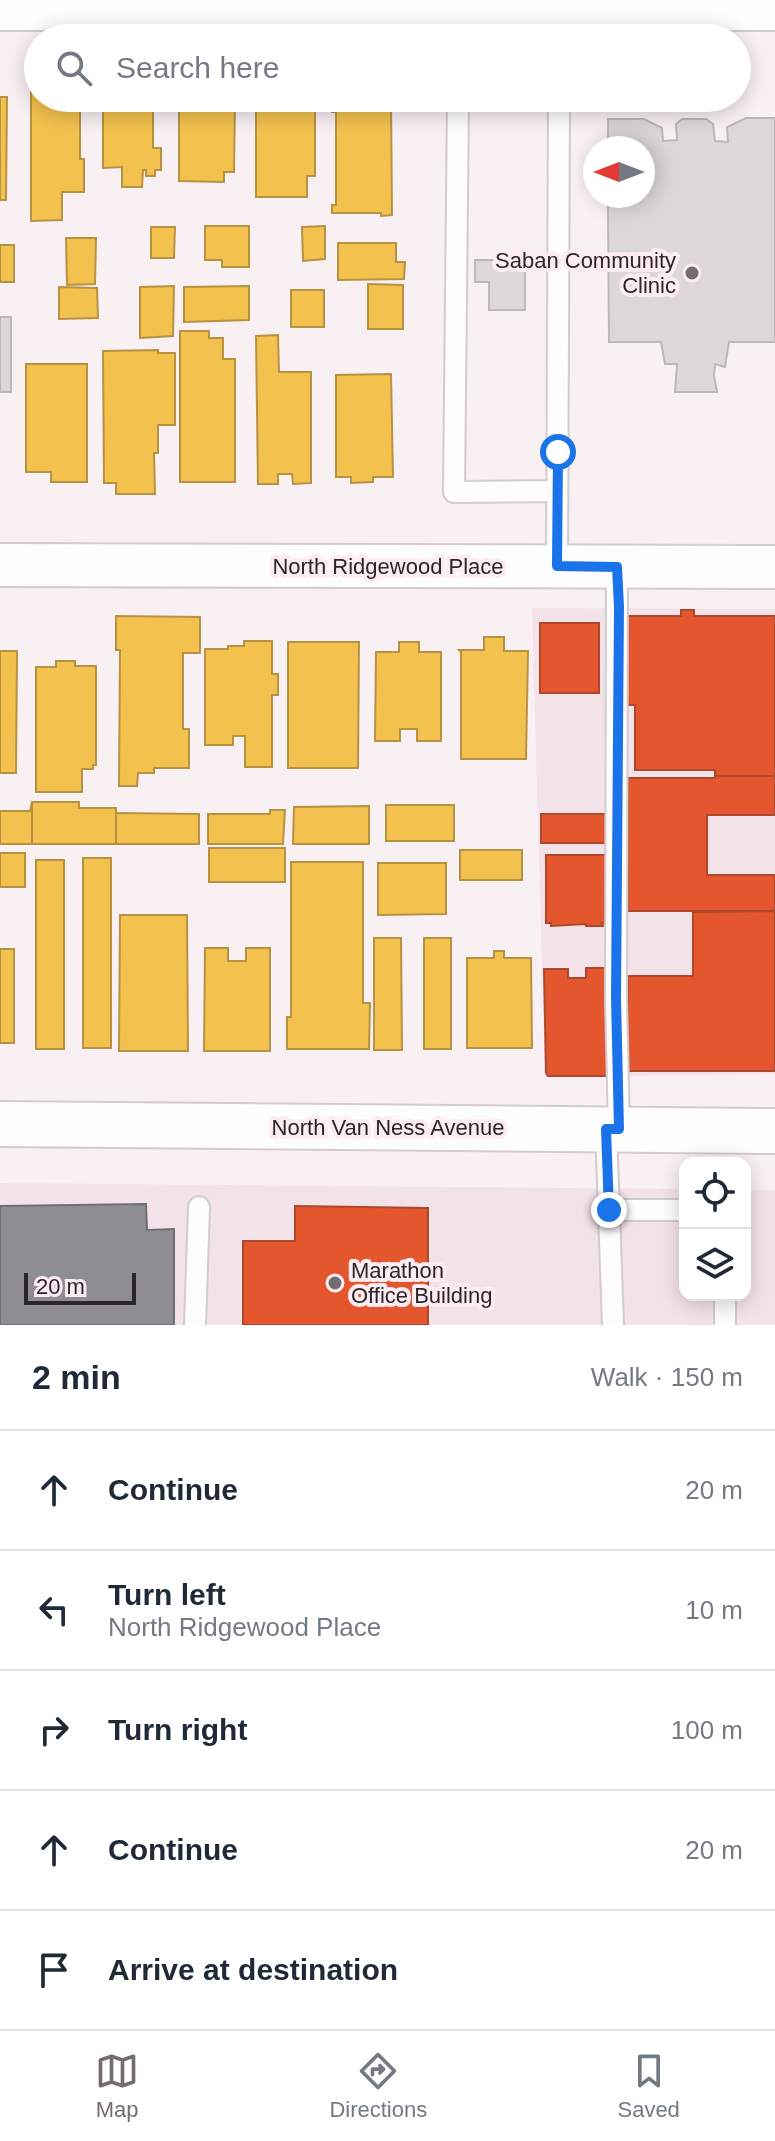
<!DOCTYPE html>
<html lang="en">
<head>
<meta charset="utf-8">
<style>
  :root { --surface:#fff; --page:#f2f2f3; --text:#1f2937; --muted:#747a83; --line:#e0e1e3; --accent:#746d6f }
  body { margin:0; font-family:Helvetica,sans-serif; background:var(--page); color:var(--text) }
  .controls { position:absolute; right:24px; bottom:24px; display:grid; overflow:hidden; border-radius:16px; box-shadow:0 4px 20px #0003 }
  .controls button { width:72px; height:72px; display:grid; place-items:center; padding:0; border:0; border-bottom:2px solid var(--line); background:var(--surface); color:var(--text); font:40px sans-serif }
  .compass { position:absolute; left:583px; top:136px; width:72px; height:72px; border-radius:50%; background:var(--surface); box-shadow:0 4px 20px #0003; rotate:270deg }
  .scale { position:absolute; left:24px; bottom:20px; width:112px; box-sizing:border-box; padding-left:8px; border:4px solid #2c2628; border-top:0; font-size:22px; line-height:28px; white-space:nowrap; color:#2c2628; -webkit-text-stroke:6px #fdecf3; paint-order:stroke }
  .stop { position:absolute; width:24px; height:24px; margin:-18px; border:6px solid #1a73e8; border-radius:50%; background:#fff }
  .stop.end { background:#1a73e8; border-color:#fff; box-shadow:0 2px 8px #0008 }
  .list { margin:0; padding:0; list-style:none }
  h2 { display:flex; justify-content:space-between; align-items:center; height:104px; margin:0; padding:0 32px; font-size:34px }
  h2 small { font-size:26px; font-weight:400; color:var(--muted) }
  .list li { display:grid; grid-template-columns:52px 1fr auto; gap:24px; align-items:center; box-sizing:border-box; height:120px; padding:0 32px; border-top:2px solid var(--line) }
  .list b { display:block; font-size:30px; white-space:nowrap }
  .list p { margin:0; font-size:26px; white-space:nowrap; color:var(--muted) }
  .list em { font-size:26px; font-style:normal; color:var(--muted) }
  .icon { flex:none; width:44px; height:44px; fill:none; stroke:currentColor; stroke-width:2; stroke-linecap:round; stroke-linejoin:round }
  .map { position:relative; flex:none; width:775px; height:1325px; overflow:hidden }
  .search { position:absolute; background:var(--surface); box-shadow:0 4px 20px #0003; left:24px; right:24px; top:24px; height:88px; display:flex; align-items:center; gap:20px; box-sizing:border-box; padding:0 28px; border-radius:44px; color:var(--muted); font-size:30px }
  .sheet { height:704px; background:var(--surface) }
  nav { display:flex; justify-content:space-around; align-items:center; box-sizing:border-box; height:112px; border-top:2px solid var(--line); background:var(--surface); font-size:22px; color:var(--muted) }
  nav a { display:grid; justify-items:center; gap:4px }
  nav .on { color:var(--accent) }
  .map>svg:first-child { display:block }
  .built { fill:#f4e2e9 }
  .homes { fill:#f2c14e; stroke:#b79243; stroke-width:2 }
  .shops { fill:#e4572e; stroke:#ad482c; stroke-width:2 }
  .industry { fill:#8d8d92; stroke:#706e72; stroke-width:2 }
  .building { fill:#ded7da; stroke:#beb7ba; stroke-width:2 }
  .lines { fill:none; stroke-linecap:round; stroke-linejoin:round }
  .service-casing { stroke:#d2cbcf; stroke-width:24 }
  .minor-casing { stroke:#d2cbcf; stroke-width:46 }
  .tertiary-casing { stroke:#d2cbcf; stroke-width:48 }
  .secondary-casing { stroke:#d2cbcf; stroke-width:48 }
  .service { stroke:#fefdfd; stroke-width:20 }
  .minor { stroke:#fefdfd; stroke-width:42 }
  .tertiary { stroke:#fefdfd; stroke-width:44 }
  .secondary { stroke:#fefdfd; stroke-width:44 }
  .route { stroke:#1a73e8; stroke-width:10 }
  .poi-dot { fill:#746d6f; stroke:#fdecf3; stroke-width:3 }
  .labels { text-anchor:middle; stroke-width:8; stroke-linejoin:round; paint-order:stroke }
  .poi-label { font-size:22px; fill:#2c2628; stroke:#fdecf3; text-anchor:end }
  .street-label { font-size:22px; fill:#2c2628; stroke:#fdecf3 }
</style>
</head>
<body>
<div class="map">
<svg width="775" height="1325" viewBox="0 0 775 1325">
  <rect width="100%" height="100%" fill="#f9f0f4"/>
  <g class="built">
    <path d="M 532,608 L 775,609 L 775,1074 L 545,1077 Z"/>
    <path d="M 0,1183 L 685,1189 L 685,1295 L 745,1295 L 745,1190 L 775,1190 L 775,1325 L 0,1325 Z"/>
  </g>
  <g class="homes">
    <path d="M 31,92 L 38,92 L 38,98 L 80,98 L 80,159 L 84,159 L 84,192 L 62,192 L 62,220 L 31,221 Z"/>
    <path d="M 0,97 L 7,97 L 6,200 L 0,200 Z"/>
    <path d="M 130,98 L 153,98 L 153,148 L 161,148 L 161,170 L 155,170 L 155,176 L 146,176 L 146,170 L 143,170 L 142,187 L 122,187 L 122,167 L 103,168 L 103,103 L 110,103 L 110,99 Z"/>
    <path d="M 183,98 L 231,98 L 235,100 L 234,172 L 224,172 L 224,182 L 179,181 L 179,100 L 183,100 Z"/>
    <path d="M 391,99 L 392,215 L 381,216 L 381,213 L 332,213 L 332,205 L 336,205 L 336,112 L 332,112 L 332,103 Z"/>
    <path d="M 256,100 L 315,100 L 315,176 L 307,176 L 307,197 L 256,197 Z"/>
    <path d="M 205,226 L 249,226 L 249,267 L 222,267 L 222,260 L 205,260 Z"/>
    <path d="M 325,226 L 325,259 L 303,261 L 302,227 Z"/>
    <path d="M 151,227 L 175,227 L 174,258 L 151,258 Z"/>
    <path d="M 66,238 L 96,238 L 95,284 L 67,285 Z"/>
    <path d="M 338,243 L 396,243 L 396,262 L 405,262 L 404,279 L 338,280 Z"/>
    <rect x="0" y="245" width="14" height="37"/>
    <path d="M 368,284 L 403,285 L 403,329 L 368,329 Z"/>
    <path d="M 174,286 L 173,336 L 140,338 L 140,287 Z"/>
    <path d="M 249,286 L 249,320 L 184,322 L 184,287 Z"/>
    <path d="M 59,287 L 97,288 L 98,318 L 59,319 Z"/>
    <rect x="291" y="290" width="33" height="37"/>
    <path d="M 180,331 L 209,331 L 209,338 L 223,338 L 223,359 L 235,359 L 235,482 L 180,482 Z"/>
    <path d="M 278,335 L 279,372 L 311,372 L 311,483 L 293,484 L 292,474 L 278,474 L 278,484 L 258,484 L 256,336 Z"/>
    <path d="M 158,350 L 158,353 L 175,353 L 175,425 L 158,425 L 158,453 L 154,453 L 155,494 L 116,494 L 116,483 L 104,483 L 103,351 Z"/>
    <path d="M 26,364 L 87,364 L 87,482 L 51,482 L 51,472 L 26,472 Z"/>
    <path d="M 391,374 L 393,477 L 373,477 L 373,482 L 351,483 L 351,477 L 336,477 L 336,375 Z"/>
    <path d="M 116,616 L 200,617 L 200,653 L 183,653 L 183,729 L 189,729 L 189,768 L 154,768 L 154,773 L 138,773 L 137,786 L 119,786 L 120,650 L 116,650 Z"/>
    <path d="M 484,637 L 504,637 L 504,651 L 528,651 L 526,759 L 461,759 L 461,652 L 459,650 L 484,650 Z"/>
    <path d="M 244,641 L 272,641 L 272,674 L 278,674 L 278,695 L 272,695 L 272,767 L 245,767 L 245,736 L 233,736 L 233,745 L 205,745 L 205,649 L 228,649 L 228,646 L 244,646 Z"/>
    <path d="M 288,642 L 359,642 L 358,768 L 288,768 Z"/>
    <path d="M 399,642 L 419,642 L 419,652 L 441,652 L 441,741 L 417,741 L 417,729 L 400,729 L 400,741 L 375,741 L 376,652 L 399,652 Z"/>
    <path d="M 0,651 L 17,651 L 16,773 L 0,773 Z"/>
    <path d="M 56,661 L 75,661 L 75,666 L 96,666 L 96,765 L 93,765 L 93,769 L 82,769 L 82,792 L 36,792 L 36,667 L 56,667 Z"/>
    <path d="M 32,802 L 32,844 L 0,844 L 0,811 L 30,811 Z"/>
    <path d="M 32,802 L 79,802 L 79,808 L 116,808 L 116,844 L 32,844 Z"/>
    <rect x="386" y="805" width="68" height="36"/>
    <path d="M 369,806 L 369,844 L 293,844 L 294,807 Z"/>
    <path d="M 270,810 L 285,810 L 283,844 L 208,844 L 208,814 L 270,814 Z"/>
    <path d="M 116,813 L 199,814 L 199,844 L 116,844 Z"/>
    <rect x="209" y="848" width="76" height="34"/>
    <rect x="460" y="850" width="62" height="30"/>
    <rect x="0" y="853" width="25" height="34"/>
    <rect x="83" y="858" width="28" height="190"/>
    <rect x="36" y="860" width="28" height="189"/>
    <path d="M 291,862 L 363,862 L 363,1003 L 370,1003 L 369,1049 L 287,1049 L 287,1017 L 291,1017 Z"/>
    <path d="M 378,863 L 446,863 L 446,914 L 378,915 Z"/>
    <path d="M 120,915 L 187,915 L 188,1051 L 119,1051 Z"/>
    <path d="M 374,938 L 401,938 L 402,1050 L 374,1050 Z"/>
    <rect x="424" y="938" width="27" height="111"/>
    <path d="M 205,948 L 228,948 L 228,961 L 246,961 L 246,948 L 270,948 L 270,1051 L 204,1051 Z"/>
    <rect x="0" y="949" width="14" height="94"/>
    <path d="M 494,951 L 504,951 L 504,958 L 531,958 L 532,1048 L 467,1048 L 467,958 L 494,958 Z"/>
  </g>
  <g class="shops">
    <path d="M 681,610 L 694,610 L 694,616 L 775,616 L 775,776 L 715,776 L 715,770 L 635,770 L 635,705 L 626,705 L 626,616 L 681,616 Z"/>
    <rect x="540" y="623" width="59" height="70"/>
    <path d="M 715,776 L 775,776 L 775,815 L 707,815 L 707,875 L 775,875 L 775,911 L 628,911 L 628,778 L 715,778 Z"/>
    <rect x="541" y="814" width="66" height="29"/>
    <path d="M 546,855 L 608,855 L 608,923 L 602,923 L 603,926 L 586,926 L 586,924 L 551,926 L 551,923 L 546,923 Z"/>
    <path d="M 775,911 L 775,1071 L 627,1071 L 628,976 L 693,976 L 693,912 Z"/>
    <path d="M 586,968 L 608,968 L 608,1073 L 606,1076 L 548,1076 L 546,1073 L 544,969 L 568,969 L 568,978 L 586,978 Z"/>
    <path d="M 295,1206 L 428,1208 L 428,1325 L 243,1325 L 243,1241 L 295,1241 Z"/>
  </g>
  <path class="industry" d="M 146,1204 L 147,1230 L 174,1229 L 174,1325 L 0,1325 L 0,1206 Z"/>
  <g class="building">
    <path d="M 746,118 L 775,118 L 775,342 L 729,342 L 725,367 L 715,364 L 714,376 L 717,392 L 675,392 L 677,364 L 665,364 L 661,342 L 609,342 L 608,204 L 615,204 L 614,196 L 643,196 L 643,148 L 608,148 L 608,119 L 644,119 L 662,128 L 663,141 L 677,140 L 676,124 L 682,119 L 706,119 L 713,124 L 715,141 L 728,142 L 727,127 Z"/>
    <path d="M 475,260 L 525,260 L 525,310 L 489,310 L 489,282 L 475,282 Z"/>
    <rect x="0" y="317" width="11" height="75"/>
  </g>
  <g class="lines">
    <defs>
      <g id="service">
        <path d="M 559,8 L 559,38"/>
        <path d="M 557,491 L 454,492 L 458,100 L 559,98 L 557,566"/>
        <path d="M 617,567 L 616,998 L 619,1129"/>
        <path d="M 606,1129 L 613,1325"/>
        <path d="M 609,1210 L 685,1210"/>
        <path d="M 725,1295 L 725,1325"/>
        <path d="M 195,1325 L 199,1207"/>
      </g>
      <path id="minor" d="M 0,565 L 775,567"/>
      <path id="tertiary" d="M 0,1124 L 775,1131"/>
      <path id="secondary" d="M 0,8 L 775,8"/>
    </defs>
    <use href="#service" class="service-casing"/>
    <use href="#minor" class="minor-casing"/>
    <use href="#tertiary" class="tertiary-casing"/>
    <use href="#secondary" class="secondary-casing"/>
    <use href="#service" class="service"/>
    <use href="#minor" class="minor"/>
    <use href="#tertiary" class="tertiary"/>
    <use href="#secondary" class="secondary"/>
  </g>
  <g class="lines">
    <path class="route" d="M 558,452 L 557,566 L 617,567 L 619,607 L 616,998 L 619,1129 L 606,1129 L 609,1210"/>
  </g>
  <g class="poi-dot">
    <circle cx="692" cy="273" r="8"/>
    <circle cx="335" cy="1283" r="8"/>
  </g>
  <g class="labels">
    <g class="poi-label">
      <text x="676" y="268">Saban Community<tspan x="676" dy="25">Clinic</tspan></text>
      <text x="351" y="1278" text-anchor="start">Marathon<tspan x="351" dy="25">Office Building</tspan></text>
    </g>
    <g class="street-label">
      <text x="388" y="574">North Ridgewood Place</text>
      <text x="388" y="1135">North Van Ness Avenue</text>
    </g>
  </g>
</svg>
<div class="controls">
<button><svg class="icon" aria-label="locate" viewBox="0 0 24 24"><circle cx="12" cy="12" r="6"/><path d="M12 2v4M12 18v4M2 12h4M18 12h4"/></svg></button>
<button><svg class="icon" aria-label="layers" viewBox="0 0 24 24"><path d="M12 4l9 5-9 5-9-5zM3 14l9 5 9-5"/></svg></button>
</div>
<svg class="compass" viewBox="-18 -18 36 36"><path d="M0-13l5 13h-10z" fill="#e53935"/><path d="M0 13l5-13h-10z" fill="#747a83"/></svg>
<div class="scale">20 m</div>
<div class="stop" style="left:558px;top:452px"></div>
<div class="stop end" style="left:609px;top:1210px"></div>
<div class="search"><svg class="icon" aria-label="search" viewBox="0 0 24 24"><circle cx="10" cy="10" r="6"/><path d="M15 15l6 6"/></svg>Search here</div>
</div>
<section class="sheet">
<h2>2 min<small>Walk · 150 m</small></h2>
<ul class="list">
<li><svg class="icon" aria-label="ahead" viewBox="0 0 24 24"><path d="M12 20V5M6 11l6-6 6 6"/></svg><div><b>Continue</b></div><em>20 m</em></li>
<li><svg class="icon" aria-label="left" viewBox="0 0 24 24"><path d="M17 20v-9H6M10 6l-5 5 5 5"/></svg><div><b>Turn left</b><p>North Ridgewood Place</p></div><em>10 m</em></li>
<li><svg class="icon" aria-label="right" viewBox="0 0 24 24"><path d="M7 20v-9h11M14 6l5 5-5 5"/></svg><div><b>Turn right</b></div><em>100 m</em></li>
<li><svg class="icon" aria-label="ahead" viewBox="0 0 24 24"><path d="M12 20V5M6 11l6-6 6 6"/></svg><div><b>Continue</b></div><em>20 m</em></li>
<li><svg class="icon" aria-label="arrive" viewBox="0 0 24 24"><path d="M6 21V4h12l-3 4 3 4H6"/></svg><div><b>Arrive at destination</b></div></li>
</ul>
</section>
<nav>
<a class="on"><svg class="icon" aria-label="map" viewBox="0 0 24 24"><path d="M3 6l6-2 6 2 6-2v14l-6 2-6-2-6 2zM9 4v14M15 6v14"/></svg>Map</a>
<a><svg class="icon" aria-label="directions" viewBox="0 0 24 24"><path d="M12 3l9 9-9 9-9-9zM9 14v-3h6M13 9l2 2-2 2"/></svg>Directions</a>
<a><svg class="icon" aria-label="saved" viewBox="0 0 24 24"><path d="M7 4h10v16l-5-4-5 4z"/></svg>Saved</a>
</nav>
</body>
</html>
